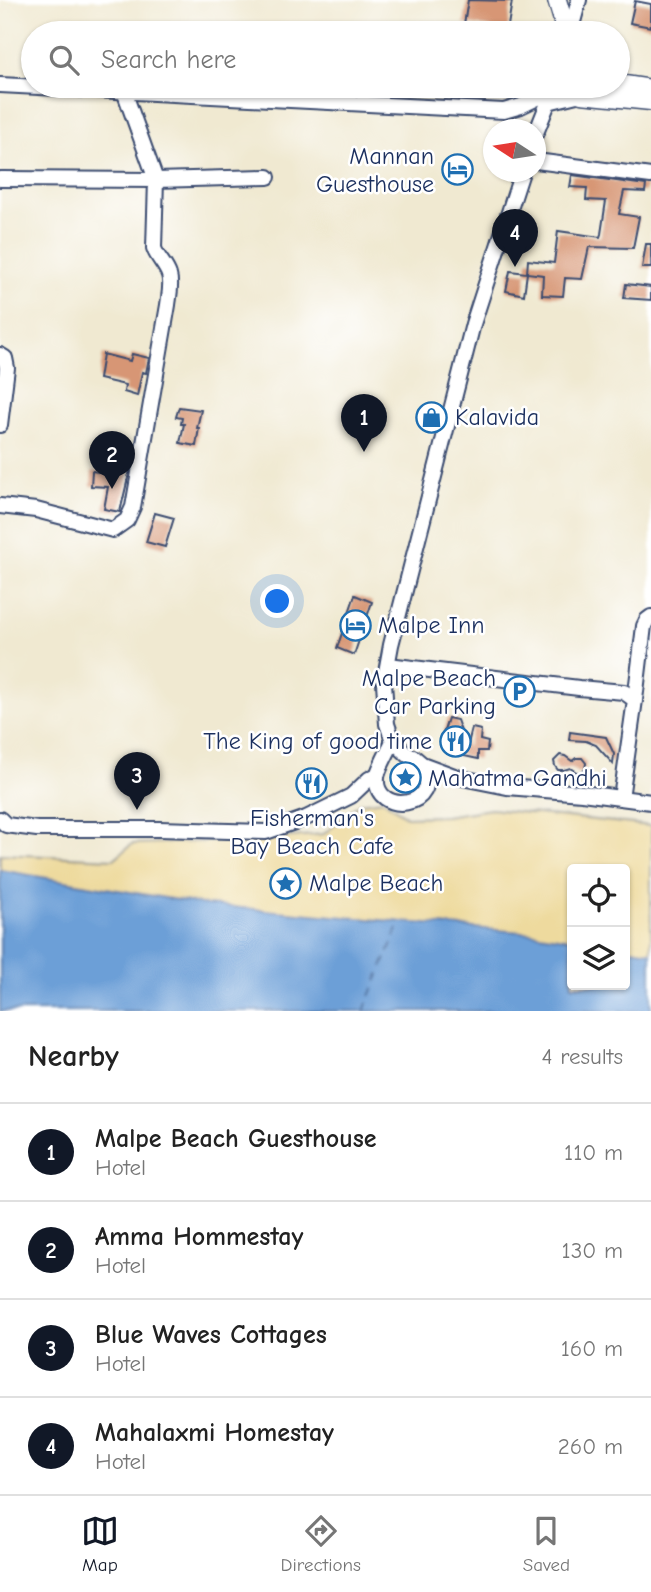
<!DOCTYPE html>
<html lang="en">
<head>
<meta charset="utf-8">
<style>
  :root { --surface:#fff; --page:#f6f6f6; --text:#222; --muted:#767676; --line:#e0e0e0; --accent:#111827 }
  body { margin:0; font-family:"Comic Neue",sans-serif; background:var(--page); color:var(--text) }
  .controls { position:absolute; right:21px; bottom:21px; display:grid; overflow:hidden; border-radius:7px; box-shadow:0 2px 5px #0004 }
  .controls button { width:63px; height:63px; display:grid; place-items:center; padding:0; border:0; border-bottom:2px solid var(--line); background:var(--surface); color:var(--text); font:35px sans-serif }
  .compass { position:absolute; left:483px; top:119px; width:63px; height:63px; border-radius:50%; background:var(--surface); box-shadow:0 2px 5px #0004; rotate:282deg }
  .you { position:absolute; left:278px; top:602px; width:24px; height:24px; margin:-18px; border:5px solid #fff; border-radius:50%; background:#1a73e8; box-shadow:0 0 0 10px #1a73e833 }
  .badge { display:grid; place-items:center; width:46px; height:46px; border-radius:50%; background:var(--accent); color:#fff; font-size:23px; font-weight:700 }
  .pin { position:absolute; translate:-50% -58px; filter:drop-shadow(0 2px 4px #0008) }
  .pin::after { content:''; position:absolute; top:37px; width:24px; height:21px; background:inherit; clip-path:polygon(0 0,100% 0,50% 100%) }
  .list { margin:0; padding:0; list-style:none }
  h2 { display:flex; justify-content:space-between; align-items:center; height:91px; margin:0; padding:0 28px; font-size:30px }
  h2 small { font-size:23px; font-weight:400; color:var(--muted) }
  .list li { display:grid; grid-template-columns:46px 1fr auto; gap:21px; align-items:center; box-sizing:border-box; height:98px; padding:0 28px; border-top:2px solid var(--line) }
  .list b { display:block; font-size:26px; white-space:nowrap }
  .list p { margin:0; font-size:23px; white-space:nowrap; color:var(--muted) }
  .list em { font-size:23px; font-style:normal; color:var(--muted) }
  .icon { flex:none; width:38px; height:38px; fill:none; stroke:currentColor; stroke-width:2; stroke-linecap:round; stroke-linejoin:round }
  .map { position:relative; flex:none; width:651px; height:1011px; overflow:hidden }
  .search { position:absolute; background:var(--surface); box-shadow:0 2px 5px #0004; left:21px; right:21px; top:21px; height:77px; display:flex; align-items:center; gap:18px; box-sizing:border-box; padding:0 24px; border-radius:38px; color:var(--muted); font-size:26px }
  .sheet { height:483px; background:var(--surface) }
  nav { display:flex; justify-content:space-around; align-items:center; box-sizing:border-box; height:98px; border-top:2px solid var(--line); background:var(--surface); font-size:19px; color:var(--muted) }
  nav a { display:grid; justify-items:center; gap:4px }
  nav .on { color:var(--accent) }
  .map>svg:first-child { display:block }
  .sand { fill:#eeda9e; stroke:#84847e; stroke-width:2 }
  .water { fill:#6c9fd7; stroke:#44679a; stroke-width:2 }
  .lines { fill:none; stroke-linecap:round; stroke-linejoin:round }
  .ferry { stroke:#3b5c8e; stroke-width:2; stroke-dasharray:9 7; stroke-linecap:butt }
  .building { fill:#d79675 }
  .minor-casing { stroke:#3b4b6f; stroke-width:18 }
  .major-casing { stroke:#3b4b6f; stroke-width:21 }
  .minor { stroke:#fff; stroke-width:14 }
  .major { stroke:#fff; stroke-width:18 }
  .labels { text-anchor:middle; stroke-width:5; stroke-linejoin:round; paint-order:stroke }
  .poi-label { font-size:24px; fill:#1b2f5e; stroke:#fff; text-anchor:start }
</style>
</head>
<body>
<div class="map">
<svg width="651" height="1011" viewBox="0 0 651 1011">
  <rect width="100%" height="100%" fill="#fff"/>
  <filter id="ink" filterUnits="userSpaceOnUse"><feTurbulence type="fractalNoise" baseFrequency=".0143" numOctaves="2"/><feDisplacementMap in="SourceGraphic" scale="14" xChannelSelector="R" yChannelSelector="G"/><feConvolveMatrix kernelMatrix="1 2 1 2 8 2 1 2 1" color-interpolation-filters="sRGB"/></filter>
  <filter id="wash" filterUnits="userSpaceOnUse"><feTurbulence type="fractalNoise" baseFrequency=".00686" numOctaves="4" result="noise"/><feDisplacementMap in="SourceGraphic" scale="28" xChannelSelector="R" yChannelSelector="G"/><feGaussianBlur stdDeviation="1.57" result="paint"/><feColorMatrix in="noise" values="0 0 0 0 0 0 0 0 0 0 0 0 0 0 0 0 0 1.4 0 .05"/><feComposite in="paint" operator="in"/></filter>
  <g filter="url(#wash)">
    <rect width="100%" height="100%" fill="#f0e9d1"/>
    <path class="sand" d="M 383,800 L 407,817 L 445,816 L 491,809 L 651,826 L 651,972 L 625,967 L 625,869 L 572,869 L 572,956 L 0,897 L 0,854 L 114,859 L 132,844 L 258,840 L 324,834 L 360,803 Z"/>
    <path class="water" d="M 0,870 L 207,905 L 533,933 L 572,939 L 572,985 L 625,985 L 625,948 L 651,952 L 651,1011 L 0,1011 Z"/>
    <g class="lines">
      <path class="ferry" d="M 364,1011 L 401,921"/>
    </g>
    <g id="blocks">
      <g class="building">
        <path d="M 468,0 L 512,1 L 507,32 L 491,30 L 491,27 L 464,24 Z"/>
        <path d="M 635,1 L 651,4 L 651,27 L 630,23 Z"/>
        <path d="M 572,175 L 646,185 L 645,192 L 624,191 L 619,214 L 639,217 L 633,248 L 589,247 L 582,279 L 565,278 L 563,296 L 542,295 L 543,275 L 527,273 L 528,260 L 554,263 L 558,231 L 600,237 L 601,234 L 606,201 L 586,200 L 587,188 L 570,187 Z"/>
        <path d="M 646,244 L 651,244 L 651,268 L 642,268 Z"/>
        <path d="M 510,271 L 527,273 L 524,295 L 506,291 Z"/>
        <path d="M 626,284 L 651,287 L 651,300 L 624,298 Z"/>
        <path d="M 103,354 L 130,361 L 132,354 L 149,358 L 146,373 L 142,372 L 137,396 L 124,392 L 125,385 L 99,379 Z"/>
        <path d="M 179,407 L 201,410 L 197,428 L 199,428 L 196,446 L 180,443 L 184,424 L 181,424 L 182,418 L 176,417 Z"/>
        <path d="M 109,456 L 110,461 L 131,465 L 120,512 L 104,509 L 108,487 L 91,486 L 92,471 L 99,472 L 100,457 Z"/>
        <path d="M 155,513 L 174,518 L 165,547 L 146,542 Z"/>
        <path d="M 355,595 L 372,602 L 354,655 L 337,648 Z"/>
        <path d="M 448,718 L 457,720 L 467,748 L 472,728 L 481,730 L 480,740 L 488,742 L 487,751 L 478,751 L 478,759 L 455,754 L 447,735 L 443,734 Z"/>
        <path d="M 570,732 L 606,737 L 614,754 L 613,764 L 596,745 L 586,741 L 569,740 Z"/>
        <path d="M 560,755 L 565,756 L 572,761 L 576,758 L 582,758 L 586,763 L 585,770 L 578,773 L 570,768 L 564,770 L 558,770 L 555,766 L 554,761 Z"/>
      </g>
    </g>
  </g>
  <g filter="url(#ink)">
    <use href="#blocks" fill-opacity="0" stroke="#3b4b6f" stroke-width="2"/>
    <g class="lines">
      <defs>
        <g id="minor">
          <path d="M 570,33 L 579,0"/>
          <path d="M 0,85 L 504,111 L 521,106 L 552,91"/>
          <path d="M 548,102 L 581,94"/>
          <path d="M 536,133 L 546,108 L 554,86"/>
          <path d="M 536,161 L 651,176"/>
          <path d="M 522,172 L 473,324 L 391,645 L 384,683 L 387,724 L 393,741 L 408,755 L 415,758 L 422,764 L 457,777 L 507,787 L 582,793 L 651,802"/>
          <path d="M 0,179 L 156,180 L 268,177"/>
          <path d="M 0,355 L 5,358 L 7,368 L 0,425"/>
          <path d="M 0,506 L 36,510 L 113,530 L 127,520 L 133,507 L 168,305 C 169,296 172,284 169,275 C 166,265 157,258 154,248 L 156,180 L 124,91"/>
          <path d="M 388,665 L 579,688 L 624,692 L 635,700 L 621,798"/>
          <path d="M 635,700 L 644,626 L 647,620 L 651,617"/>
          <path d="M 393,741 C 389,750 378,769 377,777 C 373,817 445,809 422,764"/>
          <path d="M 0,819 L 6,825 L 37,829 L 159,829 L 266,832 L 306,818 L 351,796 L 369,779 L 377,775"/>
        </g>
        <g id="major">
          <path d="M 557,0 L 563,20 L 563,33"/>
          <path d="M 618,84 L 651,89"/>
          <path d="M 574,86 L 581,94 L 651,101"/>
        </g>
      </defs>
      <use href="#minor" class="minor-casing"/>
      <use href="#major" class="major-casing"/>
      <use href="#minor" class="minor"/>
      <use href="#major" class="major"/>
    </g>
  </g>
  <defs>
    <symbol id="hotel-ring" viewBox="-11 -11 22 22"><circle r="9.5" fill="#fff" stroke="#1f6fb2" stroke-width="1.5"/><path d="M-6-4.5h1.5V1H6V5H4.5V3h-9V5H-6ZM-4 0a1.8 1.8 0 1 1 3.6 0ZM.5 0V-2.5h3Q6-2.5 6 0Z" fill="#1f6fb2"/></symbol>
    <symbol id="shop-ring" viewBox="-11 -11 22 22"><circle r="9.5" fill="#fff" stroke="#1f6fb2" stroke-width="1.5"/><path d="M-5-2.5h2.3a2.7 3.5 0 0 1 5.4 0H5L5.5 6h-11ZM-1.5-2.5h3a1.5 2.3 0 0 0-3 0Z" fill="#1f6fb2"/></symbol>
    <symbol id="parking-ring" viewBox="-11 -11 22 22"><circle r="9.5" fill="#fff" stroke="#1f6fb2" stroke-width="1.5"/><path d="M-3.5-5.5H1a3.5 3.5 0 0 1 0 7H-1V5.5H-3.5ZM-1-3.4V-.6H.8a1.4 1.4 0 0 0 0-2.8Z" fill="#1f6fb2"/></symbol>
    <symbol id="restaurant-ring" viewBox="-11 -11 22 22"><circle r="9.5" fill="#fff" stroke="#1f6fb2" stroke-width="1.5"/><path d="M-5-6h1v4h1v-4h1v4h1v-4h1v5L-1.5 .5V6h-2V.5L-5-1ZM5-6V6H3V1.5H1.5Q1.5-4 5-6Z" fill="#1f6fb2"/></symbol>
    <symbol id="sight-ring" viewBox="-11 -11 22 22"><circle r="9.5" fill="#fff" stroke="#1f6fb2" stroke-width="1.5"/><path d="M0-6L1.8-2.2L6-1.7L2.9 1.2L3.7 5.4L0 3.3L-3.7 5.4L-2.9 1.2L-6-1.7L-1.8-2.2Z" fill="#1f6fb2"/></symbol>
  </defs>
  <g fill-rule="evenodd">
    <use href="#hotel-ring" x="440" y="152" width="35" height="35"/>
    <use href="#shop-ring" x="414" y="400" width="35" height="35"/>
    <use href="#hotel-ring" x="338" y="608" width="35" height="35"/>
    <use href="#parking-ring" x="502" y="674" width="35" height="35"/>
    <use href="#restaurant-ring" x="438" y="724" width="35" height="35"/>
    <use href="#sight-ring" x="388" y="760" width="35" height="35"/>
    <use href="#restaurant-ring" x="294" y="766" width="35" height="35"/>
    <use href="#sight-ring" x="268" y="866" width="35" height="35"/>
  </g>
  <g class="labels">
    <g class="poi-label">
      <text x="434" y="164" text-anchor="end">Mannan<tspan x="434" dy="28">Guesthouse</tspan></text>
      <text x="455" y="425">Kalavida</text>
      <text x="378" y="633">Malpe Inn</text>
      <text x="496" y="686" text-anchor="end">Malpe Beach<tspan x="496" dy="28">Car Parking</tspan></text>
      <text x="432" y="749" text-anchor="end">The King of good time</text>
      <text x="428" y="786">Mahatma Gandhi</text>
      <text x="312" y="826" text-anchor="middle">Fisherman's<tspan x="312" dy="28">Bay Beach Cafe</tspan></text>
      <text x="309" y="891">Malpe Beach</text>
    </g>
  </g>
</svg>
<div class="controls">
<button><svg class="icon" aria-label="locate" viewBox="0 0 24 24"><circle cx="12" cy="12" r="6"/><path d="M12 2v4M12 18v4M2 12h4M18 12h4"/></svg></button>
<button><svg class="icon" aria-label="layers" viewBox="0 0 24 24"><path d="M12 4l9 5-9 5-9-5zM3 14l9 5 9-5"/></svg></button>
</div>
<svg class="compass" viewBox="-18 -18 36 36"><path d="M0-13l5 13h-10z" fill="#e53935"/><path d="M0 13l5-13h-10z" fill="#767676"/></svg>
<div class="you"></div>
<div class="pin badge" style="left:364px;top:452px">1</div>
<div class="pin badge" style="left:112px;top:489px">2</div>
<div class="pin badge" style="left:137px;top:810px">3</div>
<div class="pin badge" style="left:515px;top:267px">4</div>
<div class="search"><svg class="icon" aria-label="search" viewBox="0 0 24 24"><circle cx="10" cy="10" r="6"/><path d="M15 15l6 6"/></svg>Search here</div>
</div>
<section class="sheet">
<h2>Nearby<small>4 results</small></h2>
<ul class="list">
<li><span class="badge">1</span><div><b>Malpe Beach Guesthouse</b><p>Hotel</p></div><em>110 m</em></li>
<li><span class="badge">2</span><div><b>Amma Hommestay</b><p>Hotel</p></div><em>130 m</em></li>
<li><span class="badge">3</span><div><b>Blue Waves Cottages</b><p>Hotel</p></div><em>160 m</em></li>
<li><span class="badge">4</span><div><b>Mahalaxmi Homestay</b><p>Hotel</p></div><em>260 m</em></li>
</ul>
</section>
<nav>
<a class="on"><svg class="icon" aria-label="map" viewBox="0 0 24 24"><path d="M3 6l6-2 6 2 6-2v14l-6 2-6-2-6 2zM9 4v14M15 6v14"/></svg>Map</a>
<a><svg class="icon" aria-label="directions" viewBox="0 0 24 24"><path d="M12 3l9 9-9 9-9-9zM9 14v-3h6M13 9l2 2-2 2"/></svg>Directions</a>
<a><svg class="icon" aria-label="saved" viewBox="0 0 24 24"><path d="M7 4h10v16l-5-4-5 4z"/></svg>Saved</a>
</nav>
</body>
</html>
